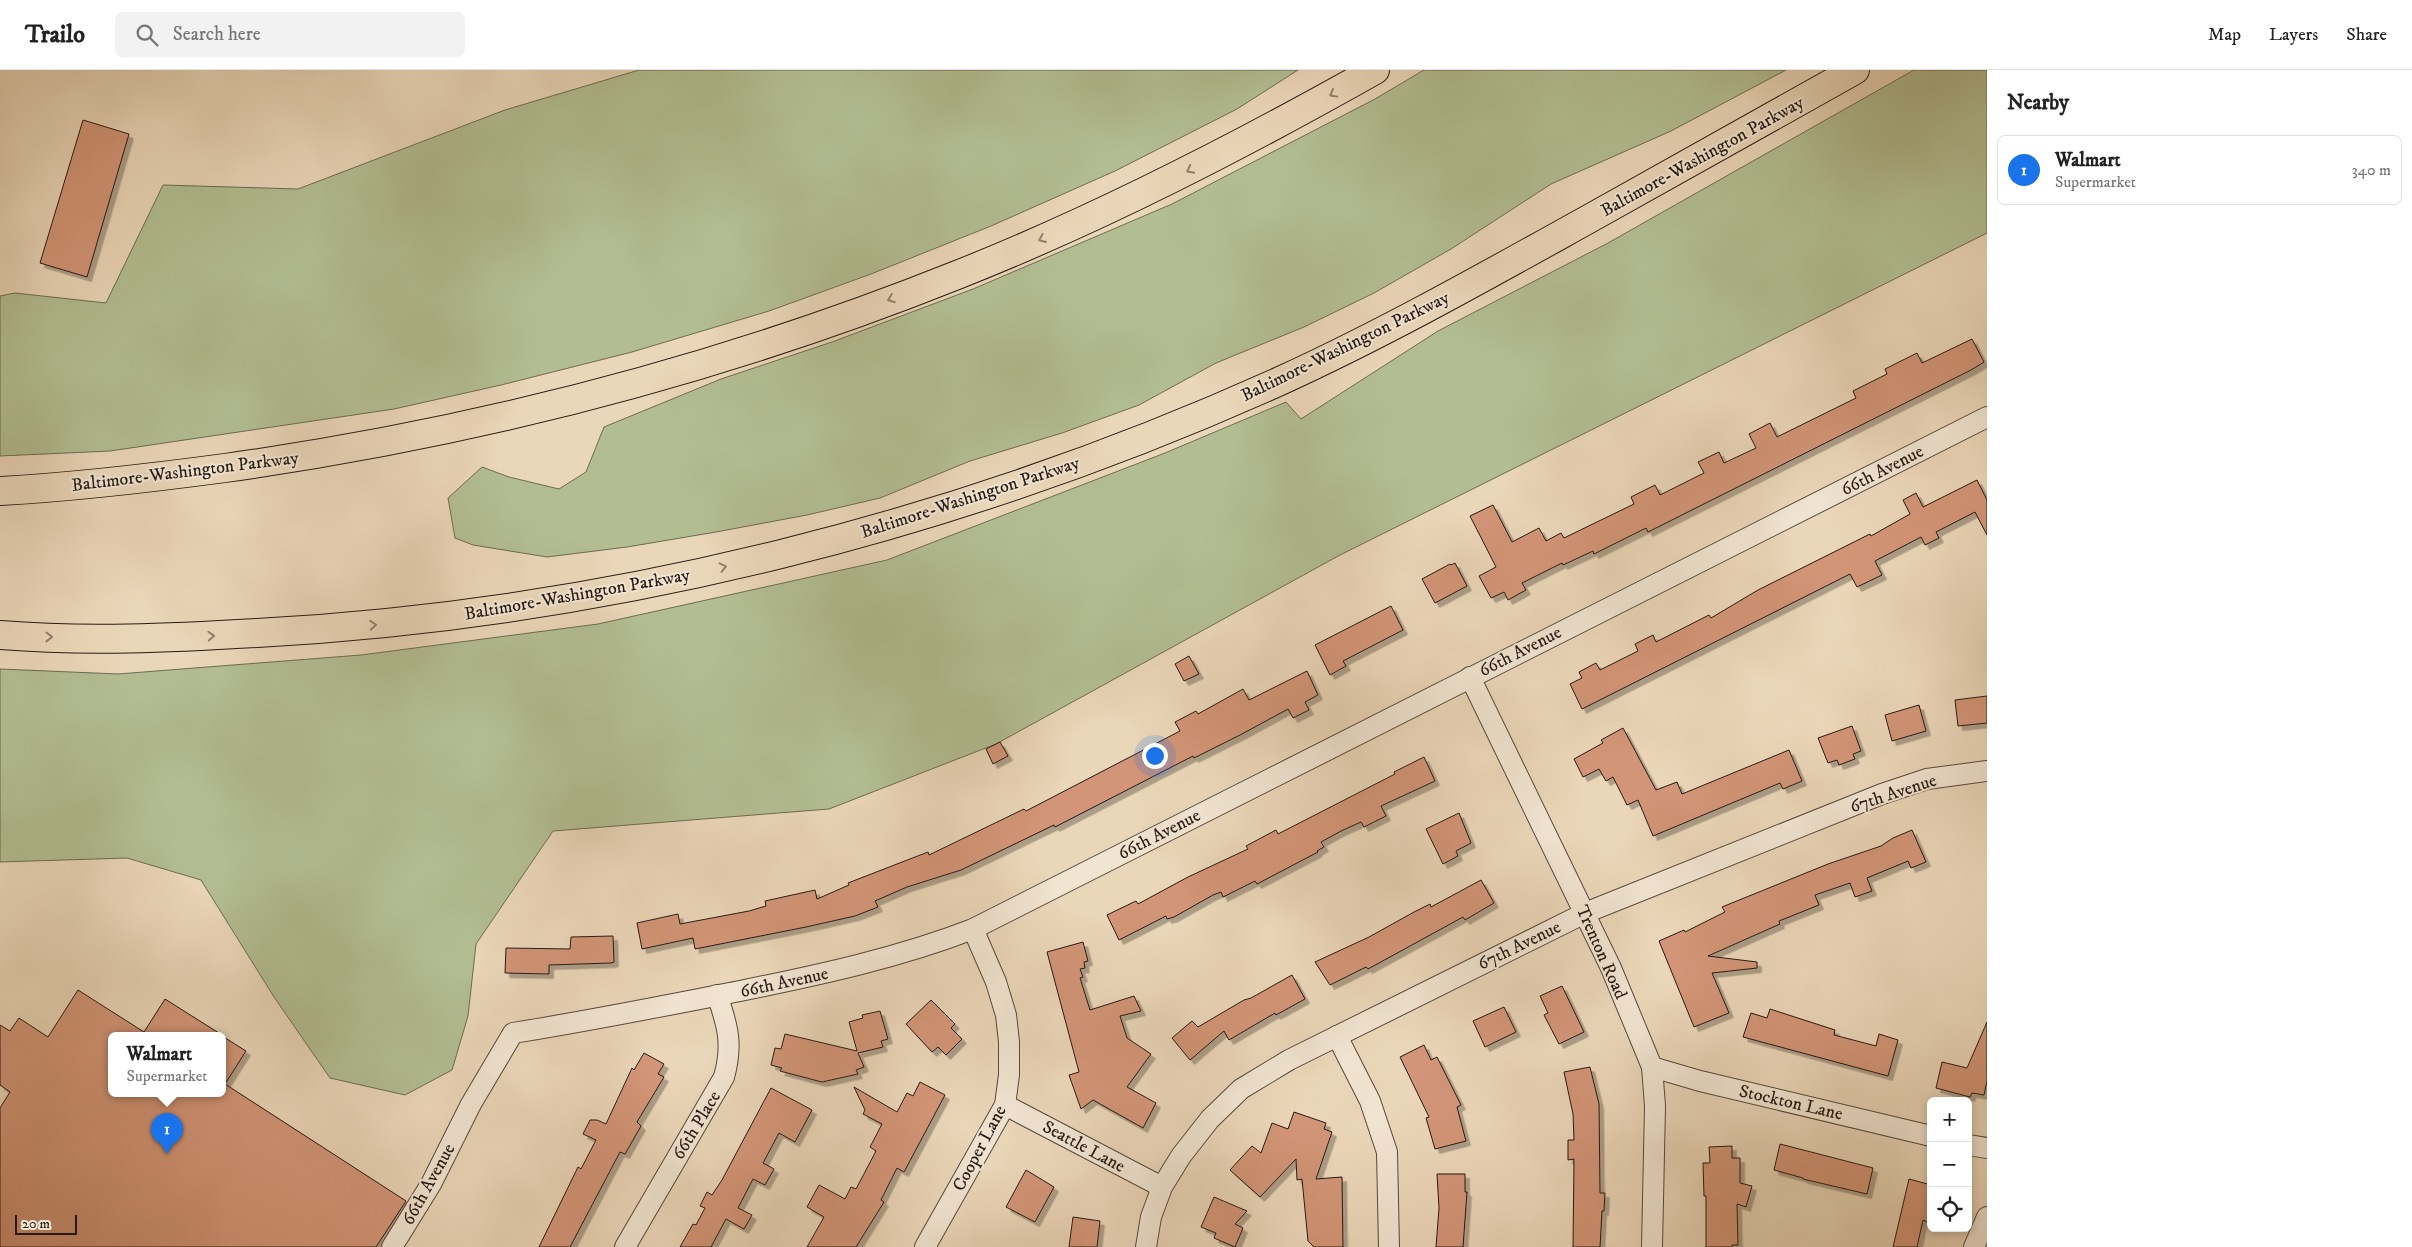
<!DOCTYPE html>
<html lang="en">
<head>
<meta charset="utf-8">
<style>
  :root { --surface:#fff; --page:#f2f2f2; --text:#222; --muted:#767676; --line:#e0e0e0; --accent:#1a73e8 }
  body { margin:0; font-family:"IM FELL DW Pica",serif; background:var(--page); color:var(--text) }
  .controls { position:absolute; right:15px; bottom:15px; display:grid; overflow:hidden; border-radius:8px; box-shadow:0 2px 8px #0003 }
  .controls button { width:45px; height:45px; display:grid; place-items:center; padding:0; border:0; border-bottom:1px solid var(--line); background:var(--surface); color:var(--text); font:25px sans-serif }
  .scale { position:absolute; left:15px; bottom:12px; width:62px; box-sizing:border-box; padding-left:5px; border:2px solid #271a14; border-top:0; font-size:14px; line-height:18px; white-space:nowrap; color:#271a14; -webkit-text-stroke:4px #f1e4d1; paint-order:stroke }
  .you { position:absolute; left:1154px; top:685px; width:18px; height:18px; margin:-12px; border:4px solid #fff; border-radius:50%; background:#1a73e8; box-shadow:0 0 0 8px #1a73e833 }
  .badge { display:grid; place-items:center; width:32px; height:32px; border-radius:50%; background:var(--accent); color:#fff; font-size:16px; font-weight:700 }
  .pin { position:absolute; translate:-50% -41px; filter:drop-shadow(0 1px 2px #0008) }
  .pin::after { content:''; position:absolute; top:26px; width:18px; height:15px; background:inherit; clip-path:polygon(0 0,100% 0,50% 100%) }
  .popup { position:absolute; left:108px; top:962px; width:118px; height:65px; box-sizing:border-box; display:grid; place-content:center; border-radius:8px; background:var(--surface); filter:drop-shadow(0 1px 4px #0005); font-size:16px; white-space:nowrap; color:var(--muted) }
  .popup b { font-size:19px; color:var(--text) }
  .popup::after { content:''; position:absolute; left:50%; top:100%; margin-left:-10px; border:10px solid transparent; border-top-color:var(--surface) }
  .list { margin:0; padding:0; list-style:none }
  h2 { display:flex; justify-content:space-between; align-items:center; height:65px; margin:0; padding:0 20px; font-size:21px }
  h2 small { font-size:16px; font-weight:400; color:var(--muted) }
  .list li { display:grid; grid-template-columns:32px 1fr auto; gap:15px; align-items:center; box-sizing:border-box; height:70px; margin:0 10px 10px; padding:0 10px; border:1px solid var(--line); border-radius:8px }
  .list b { display:block; font-size:19px; white-space:nowrap }
  .list p { margin:0; font-size:16px; white-space:nowrap; color:var(--muted) }
  .list em { font-size:16px; font-style:normal; color:var(--muted) }
  .icon { flex:none; width:28px; height:28px; fill:none; stroke:currentColor; stroke-width:2; stroke-linecap:round; stroke-linejoin:round }
  .map { position:relative; flex:none; width:1987px; height:1177px; overflow:hidden }
  header { display:flex; align-items:center; gap:30px; box-sizing:border-box; height:70px; padding:0 25px; background:var(--surface); border-bottom:1px solid var(--line) }
  header strong { font-size:24px }
  nav { display:flex; gap:28px; margin-inline-start:auto; font-size:18px }
  .search { width:350px; height:45px; background:var(--page); display:flex; align-items:center; gap:12px; box-sizing:border-box; padding:0 18px; border-radius:8px; color:var(--muted); font-size:19px }
  main { display:flex }
  aside { flex:1; background:var(--surface) }
  .map>svg:first-child { display:block }
  .green { fill:#b2be92; stroke:#6c6c53 }
  .building { fill:#d29577; stroke:#271a14; filter:url(#shadow) }
  .lines { fill:none; stroke-linecap:round; stroke-linejoin:round }
  .minor-casing { stroke:#58493d; stroke-width:22 }
  .highway-casing { stroke:#271a14; stroke-width:30 }
  .minor { stroke:#f1e4d1; stroke-width:20 }
  .highway { stroke:#ead6b8; stroke-width:28 }
  .oneway { stroke:#92816e }
  .labels { text-anchor:middle; stroke-width:4; stroke-linejoin:round; paint-order:stroke }
  .street-label { font-size:18px; fill:#271a14; stroke:#f1e4d1 }
</style>
</head>
<body>
<header>
<strong>Trailo</strong>
<div class="search"><svg class="icon" aria-label="search" viewBox="0 0 24 24"><circle cx="10" cy="10" r="6"/><path d="M15 15l6 6"/></svg>Search here</div>
<nav><a>Map</a><a>Layers</a><a>Share</a></nav>
</header>
<main>
<div class="map">
<svg width="1987" height="1177" viewBox="0 0 1987 1177">
  <defs>
    <filter id="shadow"><feDropShadow dx="4.5" dy="4.5" stdDeviation="0" flood-color="#0004"/></filter>
  </defs>
  <rect width="100%" height="100%" fill="#ead6b8"/>
  <filter id="stains"><feTurbulence type="fractalNoise" baseFrequency=".004" numOctaves="4"/><feColorMatrix values="0 0 0 0 .2 0 0 0 0 .09 0 0 0 0 .02 0 0 0 .5 -.17"/></filter>
  <radialGradient id="worn" r=".72"><stop offset=".6" stop-color="#630" stop-opacity="0"/><stop offset="1" stop-color="#630" stop-opacity=".3"/></radialGradient>
  <g class="green">
    <path d="M 639,0 L 1298,0 L 1237,39 L 1115,101 L 991,156 L 871,204 L 769,241 L 632,282 L 501,315 L 394,339 L 110,381 L 0,386 L 0,226 L 15,223 L 106,233 L 163,115 L 298,119 L 505,40 Z"/>
    <path d="M 1424,0 L 1786,0 L 1671,61 L 1551,114 L 1451,179 L 1374,223 L 1304,257 L 1216,293 L 1139,335 L 1062,363 L 970,391 L 880,428 L 807,445 L 716,462 L 627,477 L 547,487 L 473,475 L 455,468 L 448,428 L 482,397 L 509,407 L 559,419 L 586,402 L 604,357 L 721,309 L 832,272 L 973,219 L 1172,134 L 1375,29 Z"/>
    <path d="M 1914,0 L 1987,0 L 1987,163 L 1340,485 L 996,674 L 829,739 L 553,761 L 476,874 L 468,946 L 452,1000 L 405,1025 L 330,1008 L 274,927 L 201,810 L 127,788 L 0,792 L 0,599 L 118,604 L 361,585 L 598,554 L 887,490 L 1165,383 L 1286,332 L 1301,349 L 1438,261 L 1608,173 Z"/>
  </g>
  <g class="building">
    <path d="M 83,50 L 129,64 L 87,207 L 40,193 Z"/>
    <path d="M 1972,269 L 1984,292 L 1971,300 L 1648,462 L 1646,458 L 1594,484 L 1593,481 L 1563,495 L 1562,493 L 1522,513 L 1526,520 L 1508,530 L 1504,522 L 1491,528 L 1479,506 L 1496,497 L 1470,446 L 1493,435 L 1512,472 L 1539,458 L 1546,471 L 1561,463 L 1564,468 L 1634,434 L 1631,427 L 1655,415 L 1660,425 L 1704,403 L 1698,392 L 1719,382 L 1724,393 L 1756,378 L 1749,364 L 1770,353 L 1777,367 L 1856,328 L 1853,321 L 1887,304 L 1885,299 L 1917,283 L 1922,293 Z"/>
    <path d="M 1977,410 L 1987,430 L 1987,465 L 1975,442 L 1936,462 L 1939,468 L 1925,475 L 1921,467 L 1875,491 L 1882,505 L 1857,517 L 1850,504 L 1582,639 L 1570,614 L 1582,608 L 1579,602 L 1596,593 L 1600,600 L 1638,581 L 1635,574 L 1653,565 L 1656,572 L 1709,545 L 1711,548 L 1758,520 L 1870,464 L 1871,466 L 1910,444 L 1903,430 L 1916,423 L 1923,437 Z"/>
    <path d="M 1455,493 L 1467,516 L 1435,533 L 1422,509 L 1450,494 L 1451,495 Z"/>
    <path d="M 1391,536 L 1403,560 L 1343,591 L 1346,596 L 1330,605 L 1315,575 Z"/>
    <path d="M 1189,586 L 1199,604 L 1184,611 L 1175,594 Z"/>
    <path d="M 1307,601 L 1318,625 L 1305,632 L 1309,640 L 1293,648 L 1288,639 L 1242,664 L 1194,688 L 1193,686 L 1055,757 L 1054,755 L 961,800 L 907,817 L 875,831 L 878,837 L 855,846 L 806,857 L 695,879 L 693,868 L 642,879 L 637,853 L 678,844 L 680,854 L 749,841 L 766,836 L 765,831 L 815,820 L 817,829 L 849,815 L 848,813 L 928,782 L 929,785 L 1024,739 L 1026,741 L 1180,661 L 1175,652 L 1196,641 L 1198,644 L 1243,619 L 1249,630 Z"/>
    <path d="M 1987,626 L 1987,653 L 1958,656 L 1955,630 Z"/>
    <path d="M 1919,635 L 1926,661 L 1892,671 L 1885,645 Z"/>
    <path d="M 1852,656 L 1861,681 L 1853,684 L 1855,689 L 1839,695 L 1837,690 L 1828,693 L 1818,668 Z"/>
    <path d="M 1623,658 L 1656,720 L 1677,712 L 1682,724 L 1789,680 L 1802,711 L 1783,719 L 1780,713 L 1653,766 L 1638,730 L 1627,735 L 1613,707 L 1606,711 L 1599,699 L 1583,707 L 1574,689 L 1603,673 L 1601,670 Z"/>
    <path d="M 1000,672 L 1008,686 L 993,694 L 986,679 Z"/>
    <path d="M 1424,687 L 1435,711 L 1381,736 L 1386,746 L 1364,757 L 1361,752 L 1341,761 L 1321,772 L 1324,777 L 1317,781 L 1318,782 L 1257,814 L 1255,811 L 1223,827 L 1221,822 L 1213,825 L 1174,847 L 1167,849 L 1166,846 L 1119,870 L 1107,845 L 1136,831 L 1138,834 L 1188,807 L 1248,779 L 1246,776 L 1276,760 L 1278,764 L 1395,704 L 1394,702 Z"/>
    <path d="M 1459,743 L 1471,773 L 1456,781 L 1458,786 L 1443,794 L 1426,759 Z"/>
    <path d="M 1912,760 L 1926,792 L 1911,798 L 1908,791 L 1867,808 L 1872,821 L 1855,827 L 1850,813 L 1815,825 L 1819,835 L 1779,851 L 1780,854 L 1708,886 L 1757,892 L 1757,898 L 1712,903 L 1729,943 L 1694,957 L 1659,871 L 1684,860 L 1685,862 L 1725,842 L 1722,837 L 1828,794 L 1881,776 L 1893,768 Z"/>
    <path d="M 1481,810 L 1494,833 L 1465,850 L 1463,847 L 1368,899 L 1366,897 L 1330,915 L 1315,892 L 1369,867 L 1414,842 L 1430,834 L 1431,837 Z"/>
    <path d="M 613,866 L 614,892 L 611,893 L 549,895 L 549,904 L 505,903 L 506,878 L 570,879 L 571,867 Z"/>
    <path d="M 1083,872 L 1088,891 L 1084,892 L 1085,898 L 1080,899 L 1083,907 L 1080,908 L 1090,940 L 1134,926 L 1141,941 L 1120,946 L 1127,968 L 1151,984 L 1127,1017 L 1156,1033 L 1143,1058 L 1093,1030 L 1081,1039 L 1069,1005 L 1079,1002 L 1047,882 Z"/>
    <path d="M 1292,905 L 1305,929 L 1276,945 L 1275,943 L 1229,970 L 1224,961 L 1190,990 L 1172,968 L 1192,951 L 1198,957 L 1244,930 L 1251,928 Z"/>
    <path d="M 1562,916 L 1584,962 L 1559,974 L 1544,945 L 1548,943 L 1540,926 Z"/>
    <path d="M 78,920 L 144,962 L 165,929 L 222,965 L 112,965 L 112,1023 L 222,1023 L 222,966 L 246,981 L 225,1014 L 406,1131 L 376,1177 L 0,1177 L 0,1038 L 10,1022 L 0,1015 L 0,955 L 10,961 L 19,948 L 48,967 Z"/>
    <path d="M 931,930 L 955,954 L 951,958 L 962,969 L 946,985 L 938,977 L 932,982 L 906,954 Z"/>
    <path d="M 1504,937 L 1516,962 L 1485,977 L 1473,951 Z"/>
    <path d="M 1770,939 L 1835,960 L 1834,965 L 1876,976 L 1879,964 L 1898,970 L 1888,1006 L 1743,967 L 1751,943 L 1767,948 Z"/>
    <path d="M 880,941 L 888,969 L 881,971 L 883,977 L 858,983 L 864,997 L 856,1000 L 858,1004 L 822,1012 L 780,1001 L 782,998 L 771,995 L 775,978 L 781,979 L 785,964 L 857,981 L 849,952 L 863,948 L 862,945 Z"/>
    <path d="M 1987,952 L 1987,1011 L 1984,1025 L 1972,1023 L 1970,1027 L 1936,1018 L 1942,992 L 1967,998 Z"/>
    <path d="M 1424,975 L 1431,990 L 1437,987 L 1461,1035 L 1457,1037 L 1466,1071 L 1435,1079 L 1426,1048 L 1429,1047 L 1400,987 Z"/>
    <path d="M 644,983 L 664,994 L 658,1004 L 664,1007 L 637,1052 L 641,1056 L 625,1084 L 620,1082 L 570,1177 L 539,1177 L 578,1097 L 581,1099 L 596,1070 L 583,1064 L 590,1050 L 597,1050 L 606,1054 L 632,998 L 634,1000 Z"/>
    <path d="M 1590,997 L 1599,1034 L 1600,1123 L 1605,1123 L 1604,1141 L 1602,1141 L 1600,1177 L 1573,1177 L 1574,1089 L 1568,1090 L 1568,1070 L 1574,1070 L 1573,1044 L 1564,1002 Z"/>
    <path d="M 920,1012 L 945,1025 L 904,1102 L 897,1098 L 881,1130 L 884,1132 L 856,1177 L 807,1177 L 824,1147 L 807,1137 L 819,1115 L 845,1129 L 851,1117 L 856,1119 L 876,1081 L 870,1077 L 882,1054 L 863,1044 L 865,1040 L 854,1017 L 897,1042 L 907,1023 L 913,1026 Z"/>
    <path d="M 771,1018 L 812,1040 L 795,1072 L 779,1063 L 763,1093 L 774,1099 L 765,1115 L 753,1109 L 738,1138 L 752,1145 L 744,1159 L 726,1149 L 711,1177 L 680,1177 L 693,1154 L 696,1155 L 705,1138 L 700,1136 L 707,1122 L 712,1125 L 722,1110 Z"/>
    <path d="M 1294,1042 L 1326,1053 L 1324,1059 L 1332,1062 L 1316,1109 L 1342,1107 L 1343,1177 L 1314,1177 L 1308,1171 L 1302,1109 L 1297,1110 L 1296,1089 L 1260,1127 L 1230,1100 L 1252,1076 L 1261,1083 L 1272,1053 L 1288,1059 Z"/>
    <path d="M 1780,1074 L 1873,1098 L 1867,1124 L 1803,1109 L 1803,1108 L 1774,1100 Z"/>
    <path d="M 1732,1076 L 1732,1088 L 1740,1088 L 1740,1113 L 1752,1116 L 1746,1137 L 1737,1134 L 1738,1175 L 1732,1175 L 1732,1177 L 1706,1177 L 1706,1126 L 1704,1126 L 1703,1093 L 1710,1093 L 1709,1077 Z"/>
    <path d="M 1026,1100 L 1054,1117 L 1035,1152 L 1006,1137 Z"/>
    <path d="M 1437,1104 L 1465,1104 L 1465,1122 L 1467,1122 L 1463,1177 L 1436,1177 L 1439,1138 Z"/>
    <path d="M 1909,1109 L 1931,1115 L 1931,1137 L 1927,1152 L 1923,1150 L 1917,1177 L 1893,1177 Z"/>
    <path d="M 1214,1127 L 1247,1141 L 1235,1154 L 1243,1158 L 1235,1177 L 1214,1168 L 1216,1163 L 1201,1157 Z"/>
    <path d="M 1073,1147 L 1100,1151 L 1097,1177 L 1069,1177 Z"/>
  </g>
  <g class="lines">
    <defs>
      <g id="minor">
        <path d="M 1470,607 L 1611,898 L 1652,997 L 1655,1036 L 1652,1177"/>
        <path d="M 1337,966 L 1370,1031 L 1387,1082 L 1389,1177"/>
        <path d="M 1652,997 L 1700,1011 L 1931,1066"/>
        <path d="M 1005,1035 L 1162,1117"/>
        <path d="M 1968,1075 L 1987,1078"/>
        <path d="M 392,1177 L 431,1114 L 471,1034 L 513,963 C 589,951 664,936 740,921 C 819,905 898,888 973,859 L 1987,347"/>
        <path d="M 625,1177 L 724,1007 C 733,975 728,956 717,925"/>
        <path d="M 925,1177 L 1005,1035 L 1009,1005 L 1009,972 L 1006,945 L 996,912 L 973,859"/>
        <path d="M 1146,1177 L 1151,1147 L 1162,1117 L 1181,1086 L 1210,1049 L 1241,1019 L 1289,990 L 1585,843 L 1882,724 L 1927,709 L 1987,701"/>
        <path d="M 1974,1177 L 1987,1147"/>
      </g>
      <g id="highway">
        <path d="M 0,421 C 75,417 150,408 225,398 C 475,363 722,299 957,205 C 1101,148 1240,76 1375,0"/>
        <path d="M 0,565 C 85,572 172,568 257,563 C 609,544 959,456 1280,311 C 1385,263 1486,206 1587,150 C 1676,100 1765,50 1855,0"/>
      </g>
    </defs>
    <use href="#minor" class="minor-casing"/>
    <use href="#highway" class="highway-casing"/>
    <use href="#minor" class="minor"/>
    <use href="#highway" class="highway"/>
  </g>
  <defs><path id="oneway-chevron" d="M-2-3.5L2.5 0L-2 3.5" fill="none" stroke-width="1.6" stroke-linecap="round" stroke-linejoin="round" transform="scale(1.25)"/></defs>
  <g class="oneway">
    <use href="#oneway-chevron" transform="translate(1333 24) rotate(151)"/>
    <use href="#oneway-chevron" transform="translate(1190 100) rotate(153)"/>
    <use href="#oneway-chevron" transform="translate(1042 169) rotate(157)"/>
    <use href="#oneway-chevron" transform="translate(891 229) rotate(160)"/>
    <use href="#oneway-chevron" transform="translate(723 497) rotate(-13)"/>
    <use href="#oneway-chevron" transform="translate(373 555) rotate(-5)"/>
    <use href="#oneway-chevron" transform="translate(211 566) rotate(-3)"/>
    <use href="#oneway-chevron" transform="translate(49 567) rotate(1)"/>
  </g>
  <g class="labels">
    <g class="street-label">
      <text transform="translate(1702 86) rotate(-29)" y="6">Baltimore-Washington Parkway</text>
      <text transform="translate(1345 276) rotate(-26)" y="6">Baltimore-Washington Parkway</text>
      <text transform="translate(1882 400) rotate(-27)" y="6">66th Avenue</text>
      <text transform="translate(185 401) rotate(-7)" y="6">Baltimore-Washington Parkway</text>
      <text transform="translate(970 427) rotate(-18)" y="6">Baltimore-Washington Parkway</text>
      <text transform="translate(577 524) rotate(-10)" y="6">Baltimore-Washington Parkway</text>
      <text transform="translate(1520 581) rotate(-27)" y="6">66th Avenue</text>
      <text transform="translate(1893 723) rotate(-18)" y="6">67th Avenue</text>
      <text transform="translate(1159 764) rotate(-27)" y="6">66th Avenue</text>
      <text transform="translate(1519 875) rotate(-26)" y="6">67th Avenue</text>
      <text transform="translate(1602 882) rotate(66)" y="6">Trenton Road</text>
      <text transform="translate(784 912) rotate(-12)" y="6">66th Avenue</text>
      <text transform="translate(1791 1032) rotate(13)" y="6">Stockton Lane</text>
      <text transform="translate(696 1055) rotate(-59)" y="6">66th Place</text>
      <text transform="translate(1084 1076) rotate(28)" y="6">Seattle Lane</text>
      <text transform="translate(979 1078) rotate(-62)" y="6">Cooper Lane</text>
      <text transform="translate(428 1114) rotate(-61)" y="6">66th Avenue</text>
    </g>
  </g>
  <rect width="100%" height="100%" filter="url(#stains)"/>
  <rect width="100%" height="100%" fill="url(#worn)"/>
</svg>
<div class="controls">
<button>+</button>
<button>−</button>
<button><svg class="icon" aria-label="locate" viewBox="0 0 24 24"><circle cx="12" cy="12" r="6"/><path d="M12 2v4M12 18v4M2 12h4M18 12h4"/></svg></button>
</div>
<div class="scale">20 m</div>
<div class="you"></div>
<div class="pin badge" style="left:167px;top:1084px">1</div>
<div class="popup"><b>Walmart</b>Supermarket</div>
</div>
<aside>
<h2>Nearby<small></small></h2>
<ul class="list">
<li><span class="badge">1</span><div><b>Walmart</b><p>Supermarket</p></div><em>340 m</em></li>
</ul>
</aside>
</main>
</body>
</html>
